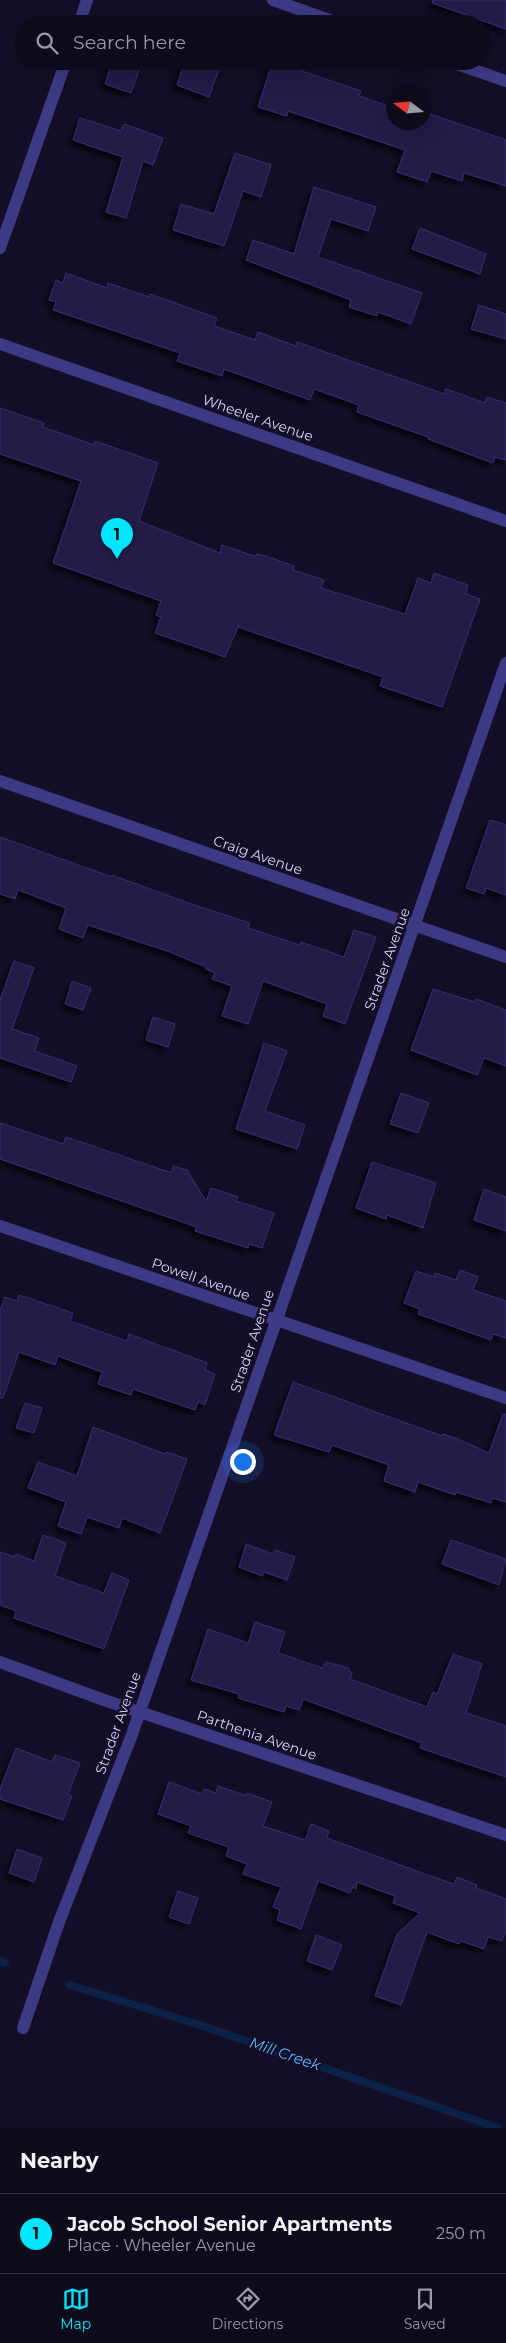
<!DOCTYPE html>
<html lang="en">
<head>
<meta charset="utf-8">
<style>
  :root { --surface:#0e0b1c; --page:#1c1929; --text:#f1f3f6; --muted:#9b9ba3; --line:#2e2b3b; --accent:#00e5ff }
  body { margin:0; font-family:Montserrat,sans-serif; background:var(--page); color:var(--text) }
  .compass { position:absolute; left:386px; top:85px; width:45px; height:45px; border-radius:50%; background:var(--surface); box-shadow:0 5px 20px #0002; rotate:286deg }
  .you { position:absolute; left:242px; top:1461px; width:18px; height:18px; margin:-12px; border:4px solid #fff; border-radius:50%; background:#1a73e8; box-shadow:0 0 0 8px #1a73e833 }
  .badge { display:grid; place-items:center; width:32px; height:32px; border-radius:50%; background:var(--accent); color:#111; font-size:16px; font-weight:700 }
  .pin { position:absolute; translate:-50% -41px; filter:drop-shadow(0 1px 2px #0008) }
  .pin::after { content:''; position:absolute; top:26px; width:18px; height:15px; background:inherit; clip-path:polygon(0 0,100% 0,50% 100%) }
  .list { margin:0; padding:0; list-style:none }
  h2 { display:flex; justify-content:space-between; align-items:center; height:65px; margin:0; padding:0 20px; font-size:21px }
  h2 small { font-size:16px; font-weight:400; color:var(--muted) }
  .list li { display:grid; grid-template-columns:32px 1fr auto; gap:15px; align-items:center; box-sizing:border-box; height:80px; padding:0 20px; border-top:1px solid var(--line) }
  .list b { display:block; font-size:19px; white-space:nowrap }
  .list p { margin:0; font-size:16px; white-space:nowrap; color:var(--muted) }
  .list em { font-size:16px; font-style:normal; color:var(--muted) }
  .icon { flex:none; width:28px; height:28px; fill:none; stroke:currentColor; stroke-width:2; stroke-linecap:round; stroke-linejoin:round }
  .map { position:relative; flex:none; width:506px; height:2128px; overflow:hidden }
  .search { position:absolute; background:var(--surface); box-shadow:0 5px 20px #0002; left:15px; right:15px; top:15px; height:55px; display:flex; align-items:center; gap:12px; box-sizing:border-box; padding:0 18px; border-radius:28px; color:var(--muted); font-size:19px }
  .sheet { height:145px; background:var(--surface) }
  nav { display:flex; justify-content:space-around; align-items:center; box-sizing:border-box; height:70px; border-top:1px solid var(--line); background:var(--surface); font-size:14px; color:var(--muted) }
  nav a { display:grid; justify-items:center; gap:2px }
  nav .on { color:var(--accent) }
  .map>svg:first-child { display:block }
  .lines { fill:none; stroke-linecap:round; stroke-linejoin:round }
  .stream { stroke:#0c2248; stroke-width:8 }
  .building { fill:#241b47; stroke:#3b2d73; filter:url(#shadow) }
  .minor { stroke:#3d3a85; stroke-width:12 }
  .labels { text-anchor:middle; stroke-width:5; stroke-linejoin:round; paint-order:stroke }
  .street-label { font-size:14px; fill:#d9d4ff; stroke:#130f26 }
  .water-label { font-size:15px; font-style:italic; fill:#62b6ff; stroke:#130f26 }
</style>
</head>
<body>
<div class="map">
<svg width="506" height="2128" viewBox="0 0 506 2128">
  <defs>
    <filter id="shadow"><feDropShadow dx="-4.5" dy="4.5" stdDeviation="2.5" flood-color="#0009"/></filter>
  </defs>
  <rect width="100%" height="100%" fill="#130f26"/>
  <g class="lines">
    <g class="stream">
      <path d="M 0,1961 L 5,1963"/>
      <path d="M 70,1985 L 200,2025 L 498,2128"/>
    </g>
  </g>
  <g class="building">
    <path d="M 433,0 L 506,0 L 506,29 L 432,3 Z"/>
    <path d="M 113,61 L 142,61 L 131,93 L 105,84 Z"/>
    <path d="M 185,61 L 222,61 L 209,97 L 177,85 Z"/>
    <path d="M 273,61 L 283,61 L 303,68 L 302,71 L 361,91 L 359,96 L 394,108 L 394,122 L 424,122 L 424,112 L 506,140 L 506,186 L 464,173 L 462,181 L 431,171 L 427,182 L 397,172 L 405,150 L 288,111 L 287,116 L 258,107 Z"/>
    <path d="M 80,118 L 121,131 L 124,124 L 163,138 L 153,165 L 143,161 L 126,218 L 106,212 L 123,157 L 73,140 Z"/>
    <path d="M 235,153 L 271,165 L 261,197 L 243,191 L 224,246 L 173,230 L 181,204 L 214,214 Z"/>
    <path d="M 314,187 L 376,207 L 368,231 L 331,219 L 318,257 L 422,293 L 411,324 L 378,312 L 377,316 L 349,307 L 351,300 L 246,260 L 253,240 L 294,254 Z"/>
    <path d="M 420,228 L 486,254 L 480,274 L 412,249 Z"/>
    <path d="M 66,273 L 107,288 L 108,283 L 149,297 L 150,294 L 217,318 L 214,326 L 255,340 L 258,332 L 296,346 L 297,342 L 444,394 L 446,389 L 485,403 L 487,397 L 506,403 L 506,460 L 495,457 L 493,463 L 428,439 L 428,437 L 357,412 L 359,405 L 314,389 L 310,400 L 224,369 L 222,376 L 177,361 L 180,353 L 53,310 L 56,302 L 49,300 L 56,280 L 63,283 Z"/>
    <path d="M 479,305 L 506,314 L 506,339 L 471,329 Z"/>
    <path d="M 0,408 L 44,423 L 43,427 L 94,445 L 95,441 L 158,463 L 139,521 L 220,553 L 222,545 L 254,556 L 257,554 L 266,556 L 294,566 L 293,570 L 324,580 L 321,588 L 405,614 L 418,578 L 431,583 L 434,573 L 468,585 L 466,594 L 480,599 L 442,707 L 380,686 L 383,677 L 238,627 L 225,657 L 155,633 L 161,617 L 156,615 L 161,601 L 53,563 L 81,481 L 0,454 Z"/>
    <path d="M 490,820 L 506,825 L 506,895 L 486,888 L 484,894 L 466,888 Z"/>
    <path d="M 0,837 L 112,877 L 112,875 L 191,904 L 250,923 L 248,928 L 300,945 L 301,942 L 344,957 L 354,930 L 376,937 L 345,1024 L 323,1016 L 327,1004 L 263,981 L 248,1024 L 222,1016 L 232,986 L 212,979 L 215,973 L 206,969 L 206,967 L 170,952 L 88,925 L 83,938 L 59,929 L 66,908 L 18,890 L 15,899 L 0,894 Z"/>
    <path d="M 14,961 L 34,968 L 12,1029 L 39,1038 L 35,1051 L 77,1066 L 71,1082 L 0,1058 L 0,1000 Z"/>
    <path d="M 72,981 L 91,988 L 83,1010 L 65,1004 Z"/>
    <path d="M 433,989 L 475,1002 L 476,999 L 506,1010 L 506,1066 L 484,1058 L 477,1075 L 411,1050 Z"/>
    <path d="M 153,1017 L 175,1024 L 168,1047 L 146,1040 Z"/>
    <path d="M 264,1043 L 287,1051 L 265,1111 L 305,1125 L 297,1149 L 236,1129 Z"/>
    <path d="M 401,1093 L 429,1103 L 418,1133 L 390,1124 Z"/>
    <path d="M 0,1123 L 63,1144 L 66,1137 L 169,1172 L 172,1171 L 173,1166 L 187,1170 L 206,1201 L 211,1188 L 238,1197 L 236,1201 L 274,1213 L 262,1248 L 249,1244 L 248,1248 L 195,1231 L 197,1227 L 0,1159 Z"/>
    <path d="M 372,1162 L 436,1183 L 423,1228 L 387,1215 L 386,1219 L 356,1208 Z"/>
    <path d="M 484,1189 L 506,1197 L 506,1231 L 474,1220 Z"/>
    <path d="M 460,1270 L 478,1277 L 473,1290 L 506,1301 L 506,1338 L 493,1334 L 491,1340 L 418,1314 L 420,1309 L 404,1303 L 416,1271 L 434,1277 L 435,1273 L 456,1280 Z"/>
    <path d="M 19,1295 L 73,1313 L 70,1321 L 127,1341 L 129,1334 L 207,1363 L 205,1370 L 215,1374 L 205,1405 L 198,1402 L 195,1410 L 133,1389 L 131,1395 L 98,1384 L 102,1372 L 58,1356 L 55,1365 L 19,1352 L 3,1398 L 0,1398 L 0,1311 L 5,1297 L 17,1301 Z"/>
    <path d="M 293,1382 L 442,1436 L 443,1434 L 458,1439 L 489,1453 L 503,1414 L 506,1414 L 506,1502 L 492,1498 L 491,1503 L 456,1492 L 455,1495 L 418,1482 L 415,1492 L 384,1481 L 389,1465 L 332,1445 L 329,1452 L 274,1435 Z"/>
    <path d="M 25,1403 L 42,1408 L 34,1433 L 16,1428 Z"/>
    <path d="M 93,1427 L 165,1454 L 166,1452 L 187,1459 L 160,1533 L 122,1518 L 119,1528 L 87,1517 L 81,1534 L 58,1526 L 66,1502 L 28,1488 L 38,1462 L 77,1476 Z"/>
    <path d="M 43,1535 L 66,1543 L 55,1576 L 104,1593 L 112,1573 L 129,1580 L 104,1649 L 14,1618 L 16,1611 L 0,1605 L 0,1552 L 15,1557 L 16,1554 L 34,1561 Z"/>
    <path d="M 451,1540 L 506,1559 L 499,1585 L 442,1564 Z"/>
    <path d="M 246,1544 L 273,1554 L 275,1550 L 295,1557 L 287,1580 L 264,1572 L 262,1576 L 239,1567 Z"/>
    <path d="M 255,1622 L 285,1632 L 278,1653 L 322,1668 L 326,1662 L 349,1668 L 349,1671 L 352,1673 L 350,1679 L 427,1707 L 433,1692 L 437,1694 L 453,1654 L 482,1664 L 466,1713 L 506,1726 L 506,1777 L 420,1748 L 422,1743 L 303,1699 L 299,1710 L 286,1706 L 284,1712 L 238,1698 L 239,1694 L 191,1680 L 208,1629 L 248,1643 Z"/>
    <path d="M 16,1748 L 52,1762 L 55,1755 L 80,1763 L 68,1795 L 72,1796 L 63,1820 L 0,1799 L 0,1789 Z"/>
    <path d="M 169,1782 L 202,1794 L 204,1789 L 216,1793 L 218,1786 L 247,1796 L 247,1793 L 272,1802 L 263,1826 L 305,1840 L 311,1824 L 329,1831 L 327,1838 L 425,1874 L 454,1884 L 457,1877 L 477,1885 L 476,1888 L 506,1899 L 506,1929 L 502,1941 L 488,1937 L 484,1949 L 461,1941 L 459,1944 L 427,1932 L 401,2005 L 375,1996 L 397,1934 L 420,1913 L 393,1903 L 395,1896 L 357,1882 L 356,1889 L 353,1887 L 350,1893 L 318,1881 L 301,1929 L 277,1920 L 280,1910 L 273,1907 L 281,1887 L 243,1874 L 247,1864 L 226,1856 L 229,1847 L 188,1833 L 191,1826 L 158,1814 Z"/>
    <path d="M 17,1849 L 42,1858 L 34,1882 L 9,1873 Z"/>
    <path d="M 178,1891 L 198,1898 L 189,1924 L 169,1917 Z"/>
    <path d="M 316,1935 L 342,1945 L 332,1970 L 307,1961 Z"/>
  </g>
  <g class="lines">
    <g class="minor">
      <path d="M 273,0 L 341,24"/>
      <path d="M 79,24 L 87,0"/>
      <path d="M 448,61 L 506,81"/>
      <path d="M 0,248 L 66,61"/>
      <path d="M 0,344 L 506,521"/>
      <path d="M 0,781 L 506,957"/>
      <path d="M 0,1226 L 506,1398"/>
      <path d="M 0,1662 L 104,1700 L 506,1835"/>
      <path d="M 23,2028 L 59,1922 L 131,1737 L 506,663"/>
    </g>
  </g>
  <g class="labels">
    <g class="street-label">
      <text transform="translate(258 418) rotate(19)" y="5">Wheeler Avenue</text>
      <text transform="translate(258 855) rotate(19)" y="5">Craig Avenue</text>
      <text transform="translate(387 959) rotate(-70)" y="5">Strader Avenue</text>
      <text transform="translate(201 1279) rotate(19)" y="5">Powell Avenue</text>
      <text transform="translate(252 1341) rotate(-71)" y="5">Strader Avenue</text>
      <text transform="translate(118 1723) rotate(-70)" y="5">Strader Avenue</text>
      <text transform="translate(257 1735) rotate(19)" y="5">Parthenia Avenue</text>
    </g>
    <g class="water-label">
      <text transform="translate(285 2054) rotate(19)" y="5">Mill Creek</text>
    </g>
  </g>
</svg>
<svg class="compass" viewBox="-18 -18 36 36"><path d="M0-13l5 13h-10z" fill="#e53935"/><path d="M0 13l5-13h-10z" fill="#9b9ba3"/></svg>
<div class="you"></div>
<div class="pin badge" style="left:117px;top:559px">1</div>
<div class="search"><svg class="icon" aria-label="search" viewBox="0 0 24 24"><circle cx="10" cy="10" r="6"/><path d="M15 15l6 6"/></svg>Search here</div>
</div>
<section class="sheet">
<h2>Nearby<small></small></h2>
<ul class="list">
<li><span class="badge">1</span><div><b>Jacob School Senior Apartments</b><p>Place · Wheeler Avenue</p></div><em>250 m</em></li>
</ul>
</section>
<nav>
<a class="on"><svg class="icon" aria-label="map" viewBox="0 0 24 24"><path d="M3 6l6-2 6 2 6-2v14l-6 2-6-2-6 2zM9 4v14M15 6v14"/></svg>Map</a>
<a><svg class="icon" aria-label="directions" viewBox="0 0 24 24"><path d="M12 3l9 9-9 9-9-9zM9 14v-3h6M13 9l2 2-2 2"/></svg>Directions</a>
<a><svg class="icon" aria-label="saved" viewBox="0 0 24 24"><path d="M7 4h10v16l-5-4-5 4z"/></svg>Saved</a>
</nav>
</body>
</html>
